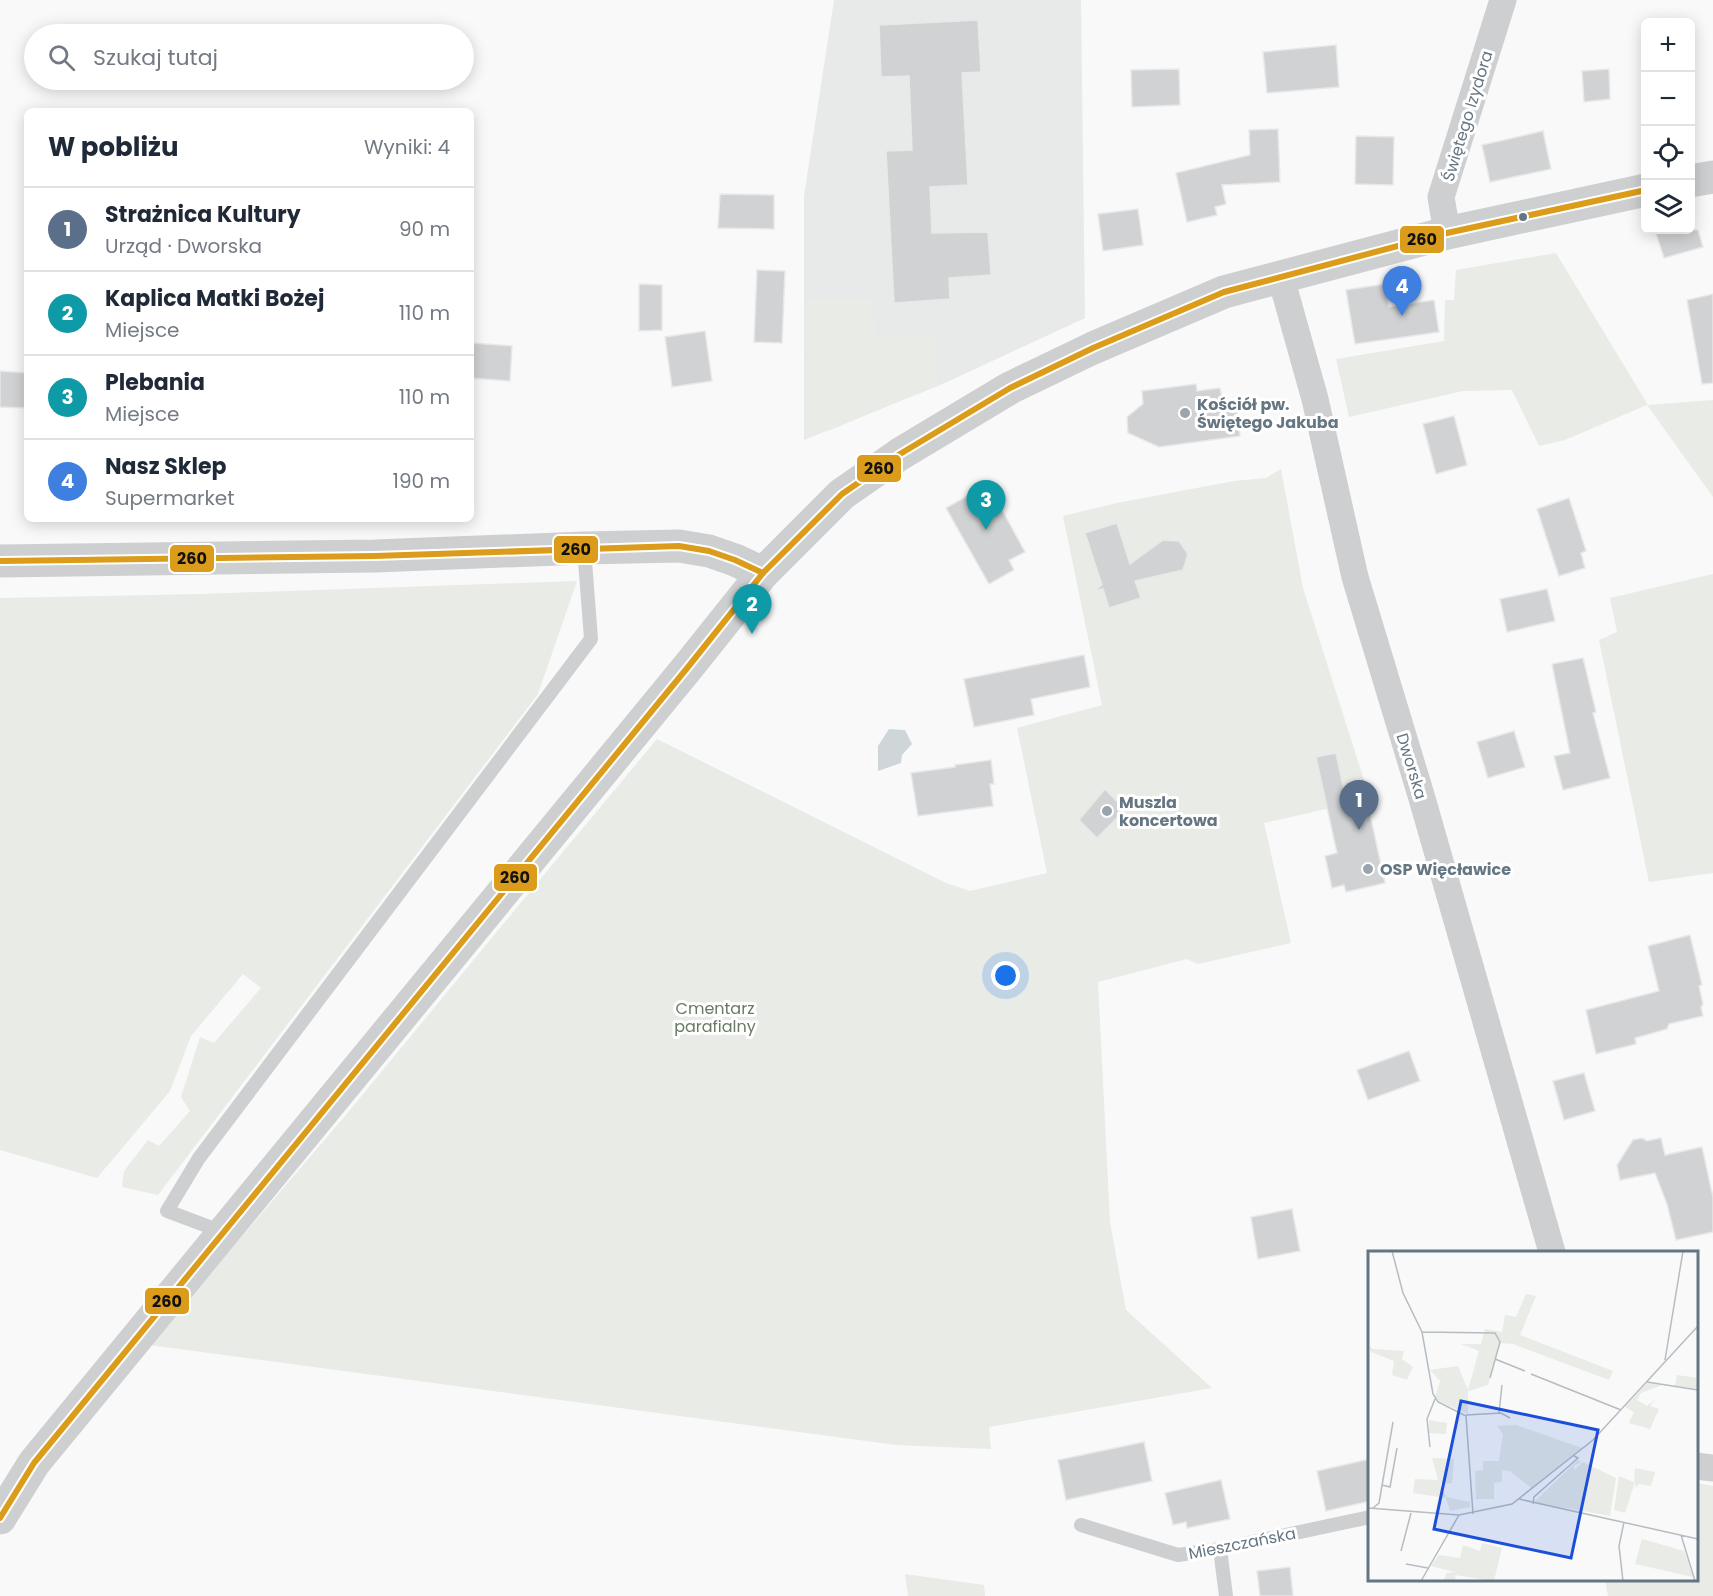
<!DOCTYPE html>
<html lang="pl">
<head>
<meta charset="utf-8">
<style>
  :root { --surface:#fff; --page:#f2f2f3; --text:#1f2937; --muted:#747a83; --line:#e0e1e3; --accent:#56606c }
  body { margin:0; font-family:Poppins,sans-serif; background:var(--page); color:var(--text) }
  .controls { position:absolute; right:18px; top:18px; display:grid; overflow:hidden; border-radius:9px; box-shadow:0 3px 15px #0003 }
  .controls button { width:54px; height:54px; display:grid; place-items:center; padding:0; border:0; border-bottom:2px solid var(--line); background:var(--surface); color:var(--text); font:30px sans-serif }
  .you { position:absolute; left:1006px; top:976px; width:21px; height:21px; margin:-15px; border:4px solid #fff; border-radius:50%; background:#1a73e8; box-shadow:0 0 0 9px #1a73e833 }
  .badge { display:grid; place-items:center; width:39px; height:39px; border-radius:50%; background:var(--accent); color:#fff; font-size:20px; font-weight:700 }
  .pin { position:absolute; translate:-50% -50px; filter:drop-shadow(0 2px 3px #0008) }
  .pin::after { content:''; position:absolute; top:32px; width:21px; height:18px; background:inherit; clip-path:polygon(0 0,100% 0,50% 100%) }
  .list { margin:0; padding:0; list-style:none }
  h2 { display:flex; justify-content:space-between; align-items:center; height:78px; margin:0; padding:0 24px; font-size:26px }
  h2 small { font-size:20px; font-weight:400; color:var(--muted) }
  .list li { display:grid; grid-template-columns:39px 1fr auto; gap:18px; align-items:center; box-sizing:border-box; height:84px; padding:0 24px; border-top:2px solid var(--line) }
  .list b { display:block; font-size:22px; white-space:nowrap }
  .list p { margin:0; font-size:20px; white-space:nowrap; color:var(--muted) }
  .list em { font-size:20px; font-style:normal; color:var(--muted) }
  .icon { flex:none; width:33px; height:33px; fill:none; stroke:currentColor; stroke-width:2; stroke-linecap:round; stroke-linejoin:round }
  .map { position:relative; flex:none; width:1713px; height:1596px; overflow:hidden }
  .search { position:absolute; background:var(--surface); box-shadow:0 3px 15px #0003; left:24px; top:24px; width:450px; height:66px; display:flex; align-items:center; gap:15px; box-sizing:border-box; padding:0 21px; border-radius:33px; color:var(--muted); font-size:22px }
  .panel { position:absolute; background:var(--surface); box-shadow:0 3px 15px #0003; left:24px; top:108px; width:450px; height:414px; border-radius:9px }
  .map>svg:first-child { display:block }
  .built { fill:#e8e9e9 }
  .green { fill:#e8ebe6 }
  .water { fill:#ced6d9 }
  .building { fill:#d0d2d3; stroke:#e8e8e8; stroke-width:1.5 }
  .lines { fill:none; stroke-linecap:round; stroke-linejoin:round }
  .service { stroke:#cecfd0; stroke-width:14 }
  .minor { stroke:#cecfd0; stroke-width:27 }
  .tertiary { stroke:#cecfd0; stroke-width:33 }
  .bus-1-casing { stroke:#fff; stroke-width:10 }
  .bus-1 { stroke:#da9c1a; stroke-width:6 }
  .bus-dot { fill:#657683; stroke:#fff; stroke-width:2 }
  .poi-dot { fill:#99a4ac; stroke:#fff; stroke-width:2 }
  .labels { text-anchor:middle; stroke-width:6; stroke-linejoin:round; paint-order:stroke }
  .street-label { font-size:16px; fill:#657683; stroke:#fff }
  .poi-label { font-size:16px; font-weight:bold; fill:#657683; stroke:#fff; text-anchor:start }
  .park-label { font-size:16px; fill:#687a64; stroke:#fff }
  .inset-road { fill:none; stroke:#b5bdc3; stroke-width:1.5 }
  .view { fill:#1d4ed8; fill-opacity:0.15; stroke:#1d4ed8; stroke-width:3 }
  .inset-edge { fill:none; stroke:#657683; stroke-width:3 }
  .line-badge { stroke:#fff; stroke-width:2 }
  .pale-badge-label { font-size:16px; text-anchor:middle; font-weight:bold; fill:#111 }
</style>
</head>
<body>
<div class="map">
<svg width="1713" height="1596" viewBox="0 0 1713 1596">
  <rect width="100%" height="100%" fill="#f9f9f9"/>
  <path class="built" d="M 834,0 L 1081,0 L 1085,318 L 945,383 L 804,440 L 804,196 Z"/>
  <g class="green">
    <path d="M 1556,253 L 1648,405 L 1713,400 L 1713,497 L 1647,405 L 1565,440 L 1539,446 L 1512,390 L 1463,391 L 1349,417 L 1336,359 L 1444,341 L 1445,300 L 1454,300 L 1456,270 Z"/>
    <path d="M 807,300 L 874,300 L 876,338 L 934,335 L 939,384 L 833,429 L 806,437 Z"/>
    <path d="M 1281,469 L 1303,588 L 1370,799 L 1264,823 L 1291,943 L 1198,964 L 1187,959 L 1098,982 L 1110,1222 L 1126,1310 L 1212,1388 L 989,1427 L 991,1449 L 896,1445 L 149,1345 L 345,1116 L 523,900 L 657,739 L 946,883 L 970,891 L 1047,873 L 1017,728 L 1102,705 L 1063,516 L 1117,503 L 1234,481 L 1266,478 Z"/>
    <path d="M 1713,574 L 1713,873 L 1649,882 L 1599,640 L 1617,632 L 1610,598 Z"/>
    <path d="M 577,581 L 538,694 L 158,1195 L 122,1187 L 124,1171 L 148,1140 L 159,1146 L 190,1111 L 181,1097 L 200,1037 L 214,1043 L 261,988 L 243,974 L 191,1036 L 170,1091 L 97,1178 L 0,1150 L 0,598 L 201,594 Z"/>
    <path d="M 1697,1483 L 1713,1486 L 1713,1596 L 1608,1596 L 1605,1580 L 1696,1580 Z"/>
    <path d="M 905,1574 L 984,1585 L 985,1596 L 908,1596 Z"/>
  </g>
  <path class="water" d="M 889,729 L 905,730 L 912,744 L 902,755 L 901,763 L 878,771 L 878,746 Z"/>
  <g class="building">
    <path d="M 978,20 L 981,72 L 962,73 L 968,185 L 930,187 L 932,233 L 988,232 L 991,275 L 949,278 L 950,299 L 894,303 L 886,151 L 912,150 L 909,76 L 881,77 L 879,25 Z"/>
    <path d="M 1336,45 L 1339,87 L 1267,93 L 1263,52 Z"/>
    <path d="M 1179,69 L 1180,105 L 1132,107 L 1131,70 Z"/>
    <path d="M 1609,69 L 1610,99 L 1584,102 L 1582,71 Z"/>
    <path d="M 1278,129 L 1280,182 L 1222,185 L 1226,204 L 1215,207 L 1217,215 L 1187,222 L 1176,173 L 1250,155 L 1249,130 Z"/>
    <path d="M 1543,131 L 1551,169 L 1490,182 L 1482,145 Z"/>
    <path d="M 1356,136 L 1394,137 L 1393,185 L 1355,184 Z"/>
    <path d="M 720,194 L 774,195 L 774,229 L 718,228 Z"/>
    <path d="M 1138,209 L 1143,245 L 1103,251 L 1098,214 Z"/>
    <path d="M 1655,230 L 1698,230 L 1703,247 L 1664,258 Z"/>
    <path d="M 757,270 L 785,271 L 782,343 L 754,342 Z"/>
    <path d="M 639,284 L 662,285 L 662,330 L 639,331 Z"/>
    <path d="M 1385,284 L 1389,307 L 1434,300 L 1439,332 L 1355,344 L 1346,290 Z"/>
    <path d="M 1713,294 L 1713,383 L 1702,384 L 1687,300 Z"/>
    <path d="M 705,331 L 712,381 L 672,387 L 665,337 Z"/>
    <path d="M 471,343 L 512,346 L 510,381 L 471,378 Z"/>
    <path d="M 0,371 L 27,373 L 27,408 L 0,407 Z"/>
    <path d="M 1196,384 L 1197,391 L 1220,388 L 1223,403 L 1236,402 L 1240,436 L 1159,447 L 1128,433 L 1127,417 L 1143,404 L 1142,391 Z"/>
    <path d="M 1454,416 L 1467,465 L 1436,474 L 1423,424 Z"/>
    <path d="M 988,484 L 1025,552 L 1009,560 L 1014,570 L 989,584 L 946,508 Z"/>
    <path d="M 1569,498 L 1586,551 L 1581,553 L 1585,568 L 1559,576 L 1537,509 Z"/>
    <path d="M 1117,523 L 1130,564 L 1163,540 L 1179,541 L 1188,554 L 1183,570 L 1135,581 L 1141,598 L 1109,608 L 1103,589 L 1094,591 L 1102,585 L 1085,533 Z"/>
    <path d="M 1547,589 L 1555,621 L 1507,632 L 1500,599 Z"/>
    <path d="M 1084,655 L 1090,687 L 1031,699 L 1034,715 L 974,727 L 964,679 Z"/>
    <path d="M 1583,658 L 1596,712 L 1593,713 L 1610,778 L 1563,790 L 1554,756 L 1570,753 L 1552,664 Z"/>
    <path d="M 1514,731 L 1525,767 L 1488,778 L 1477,742 Z"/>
    <path d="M 1336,753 L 1349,814 L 1369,810 L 1385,883 L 1346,892 L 1344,885 L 1332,888 L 1325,856 L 1337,853 L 1316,757 Z"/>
    <path d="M 991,760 L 994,784 L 990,784 L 993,806 L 918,816 L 911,773 L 955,767 L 955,765 Z"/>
    <path d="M 1105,789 L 1125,810 L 1097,838 L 1079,820 Z"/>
    <path d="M 1690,935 L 1702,985 L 1699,986 L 1703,1004 L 1701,1007 L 1703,1016 L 1669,1024 L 1667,1029 L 1635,1038 L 1636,1044 L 1596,1054 L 1586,1010 L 1659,991 L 1648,946 Z"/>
    <path d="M 1409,1051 L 1420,1081 L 1368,1100 L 1357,1070 Z"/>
    <path d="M 1584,1073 L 1595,1111 L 1564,1120 L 1553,1081 Z"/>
    <path d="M 1642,1138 L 1647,1141 L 1661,1138 L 1665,1155 L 1702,1147 L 1713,1197 L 1713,1232 L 1676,1240 L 1667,1204 L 1655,1173 L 1620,1180 L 1617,1165 L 1633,1140 Z"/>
    <path d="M 1292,1209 L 1300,1251 L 1258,1259 L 1251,1217 Z"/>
    <path d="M 1144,1442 L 1152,1481 L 1066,1500 L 1058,1460 Z"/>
    <path d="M 1370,1459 L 1370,1501 L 1326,1511 L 1317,1471 Z"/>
    <path d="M 1221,1480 L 1230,1519 L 1187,1528 L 1186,1522 L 1173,1525 L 1165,1493 Z"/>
    <path d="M 1290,1567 L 1293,1596 L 1260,1596 L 1257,1571 Z"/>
  </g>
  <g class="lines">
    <g class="service">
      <path d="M 223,1232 L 167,1211 L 199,1158 L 591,639 L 584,548"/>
      <path d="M 1081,1525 L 1178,1555 L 1220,1549 L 1370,1517"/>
      <path d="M 1220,1549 L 1226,1596"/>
    </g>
    <g class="minor">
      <path d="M 1447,233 L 1441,197 L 1503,0"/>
      <path d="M 1281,278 L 1315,399 L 1355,577 L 1421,795 L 1552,1252"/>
      <path d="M 1696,1466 L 1713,1468"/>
    </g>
    <g class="tertiary">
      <path d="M 1690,181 L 1713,177"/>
      <path d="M 0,561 L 375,556 L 584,548 L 679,546 L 709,551 L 735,560 L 763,573"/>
      <path d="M 0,1518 L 34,1463 L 688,667 L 763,573 L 842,494 L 900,454 L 1010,388 L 1093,348 L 1224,292 L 1447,233 L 1646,190"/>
    </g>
    <defs>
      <g id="bus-1">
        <path d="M 0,561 L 375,556 L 679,546 L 709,551 L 735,560 L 763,573"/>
        <path d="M 0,1518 L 34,1463 L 688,667 L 763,573 L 842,494 L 900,454 L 1010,388 L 1093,348 L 1224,292 L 1447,233 L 1646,190"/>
      </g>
    </defs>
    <use href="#bus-1" class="bus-1-casing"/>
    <use href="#bus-1" class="bus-1"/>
  </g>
  <circle class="bus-dot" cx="1523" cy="217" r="5"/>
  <g class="poi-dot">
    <circle cx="1185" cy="413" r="6"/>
    <circle cx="1107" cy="811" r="6"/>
    <circle cx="1368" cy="869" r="6"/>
  </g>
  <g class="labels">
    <g class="street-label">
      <text transform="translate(1467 116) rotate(-73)" y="6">Świętego Izydora</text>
      <text transform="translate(1412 766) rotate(73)" y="6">Dworska</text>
      <text transform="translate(1242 1543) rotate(-11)" y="6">Mieszczańska</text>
    </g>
    <g class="poi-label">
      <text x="1197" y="410">Kościół pw.<tspan x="1197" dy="18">Świętego Jakuba</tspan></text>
      <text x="1119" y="808">Muszla<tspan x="1119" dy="18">koncertowa</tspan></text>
      <text x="1380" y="875">OSP Więcławice</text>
    </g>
    <g class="park-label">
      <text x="715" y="1014">Cmentarz<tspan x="715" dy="18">parafialny</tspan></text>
    </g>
  </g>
  <g transform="translate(1368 1251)">
    <rect width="330" height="330" fill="#f9f9f9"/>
    <path d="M 158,43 L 168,45 L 152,84 L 245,120 L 241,129 L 145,93 L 132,92 L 120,134 L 100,140 L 100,163 L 72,151 L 67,146 L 72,130 L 62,119 L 90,115 L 100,139 L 111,100 L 93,93 L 113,93 L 117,78 L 134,81 L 137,64 L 148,66 ZM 0,94 L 5,98 L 36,100 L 34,108 L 45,116 L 39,129 L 24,124 L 26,110 L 3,101 ZM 309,124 L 330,127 L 330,138 L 307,135 ZM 279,132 L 294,134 L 273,142 L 269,149 L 279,155 L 288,148 L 282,155 L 291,158 L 282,178 L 261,172 L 266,161 L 257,156 ZM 61,169 L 79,172 L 78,183 L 61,182 ZM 148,174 L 214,197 L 163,237 L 142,220 L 134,219 L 134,231 L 126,232 L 126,248 L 108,248 L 107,220 L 115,219 L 115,210 L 131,210 L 135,183 L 129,175 ZM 64,207 L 86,208 L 84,232 L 72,233 L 78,246 L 102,251 L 102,256 L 82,260 L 78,247 L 45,242 L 47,228 L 70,229 ZM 210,209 L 213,211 L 206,215 L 206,219 L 215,211 L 248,227 L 242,265 L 166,251 ZM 267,217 L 287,221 L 283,235 L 271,233 L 268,237 L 267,231 L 257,262 L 246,259 L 251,225 L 266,231 ZM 274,288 L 316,300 L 325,326 L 267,313 ZM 114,292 L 134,297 L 126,330 L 87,324 L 88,330 L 75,330 L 79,322 L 87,321 L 63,315 L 71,304 L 92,307 L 95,294 L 112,300 Z" fill="#e8ebe6"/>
    <path class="inset-road" d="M 24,0 L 35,42 L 54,81 L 65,143 L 70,151 L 98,165 L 105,263M 54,81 L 127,82 L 132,91 L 122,127M 127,108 L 157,120M 297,109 L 315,0M 163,123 L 253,159M 279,131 L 330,139M 131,162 L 134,134M 98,164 L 133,162 L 142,167M 62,196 L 59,168 L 67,148M 14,234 L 22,236 L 29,197M 151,248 L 330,288M 165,253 L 166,246 L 210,207 L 206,205M 0,257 L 91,264 L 144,253 L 225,189 L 330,75M 5,257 L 11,252 L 25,171M 313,284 L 327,330M 33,300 L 43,262M 38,313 L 60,317M 53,330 L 91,264M 255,330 L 251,295 L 256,271"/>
    <path class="view" d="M 93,150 L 230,179 L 203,307 L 66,278 Z"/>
    <rect width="330" height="330" class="inset-edge"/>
  </g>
  <g class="line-badge">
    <rect x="1399" y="225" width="46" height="29" rx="6" fill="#da9c1a"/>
    <rect x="856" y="454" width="46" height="29" rx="6" fill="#da9c1a"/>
    <rect x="553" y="535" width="46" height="29" rx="6" fill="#da9c1a"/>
    <rect x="169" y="544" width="46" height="29" rx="6" fill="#da9c1a"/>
    <rect x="493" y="863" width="45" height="29" rx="6" fill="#da9c1a"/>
    <rect x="144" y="1287" width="46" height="28" rx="6" fill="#da9c1a"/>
  </g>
  <g class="pale-badge-label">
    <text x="1422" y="245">260</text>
    <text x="879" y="474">260</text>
    <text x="576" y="555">260</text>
    <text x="192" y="564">260</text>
    <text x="515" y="883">260</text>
    <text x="167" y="1307">260</text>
  </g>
</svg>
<div class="controls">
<button>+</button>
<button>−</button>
<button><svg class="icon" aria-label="locate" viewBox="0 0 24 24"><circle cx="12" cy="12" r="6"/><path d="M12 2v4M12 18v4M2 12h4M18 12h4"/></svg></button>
<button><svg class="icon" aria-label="layers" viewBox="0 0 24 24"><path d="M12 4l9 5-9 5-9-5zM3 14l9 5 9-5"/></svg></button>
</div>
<div class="you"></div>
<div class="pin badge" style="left:1359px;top:830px;background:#5c6f8a">1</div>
<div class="pin badge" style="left:752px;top:634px;background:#0f9aa8">2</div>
<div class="pin badge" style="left:986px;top:530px;background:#0f9aa8">3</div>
<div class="pin badge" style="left:1402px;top:316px;background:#3f7fe0">4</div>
<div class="search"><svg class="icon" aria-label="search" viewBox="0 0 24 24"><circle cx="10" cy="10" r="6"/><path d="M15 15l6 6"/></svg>Szukaj tutaj</div>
<section class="panel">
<h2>W pobliżu<small>Wyniki: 4</small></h2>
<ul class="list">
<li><span class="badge" style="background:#5c6f8a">1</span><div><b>Strażnica Kultury</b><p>Urząd · Dworska</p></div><em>90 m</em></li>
<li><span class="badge" style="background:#0f9aa8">2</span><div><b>Kaplica Matki Bożej</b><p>Miejsce</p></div><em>110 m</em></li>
<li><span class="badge" style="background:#0f9aa8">3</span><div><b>Plebania</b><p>Miejsce</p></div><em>110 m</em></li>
<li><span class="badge" style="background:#3f7fe0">4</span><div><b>Nasz Sklep</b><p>Supermarket</p></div><em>190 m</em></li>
</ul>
</section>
</div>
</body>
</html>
